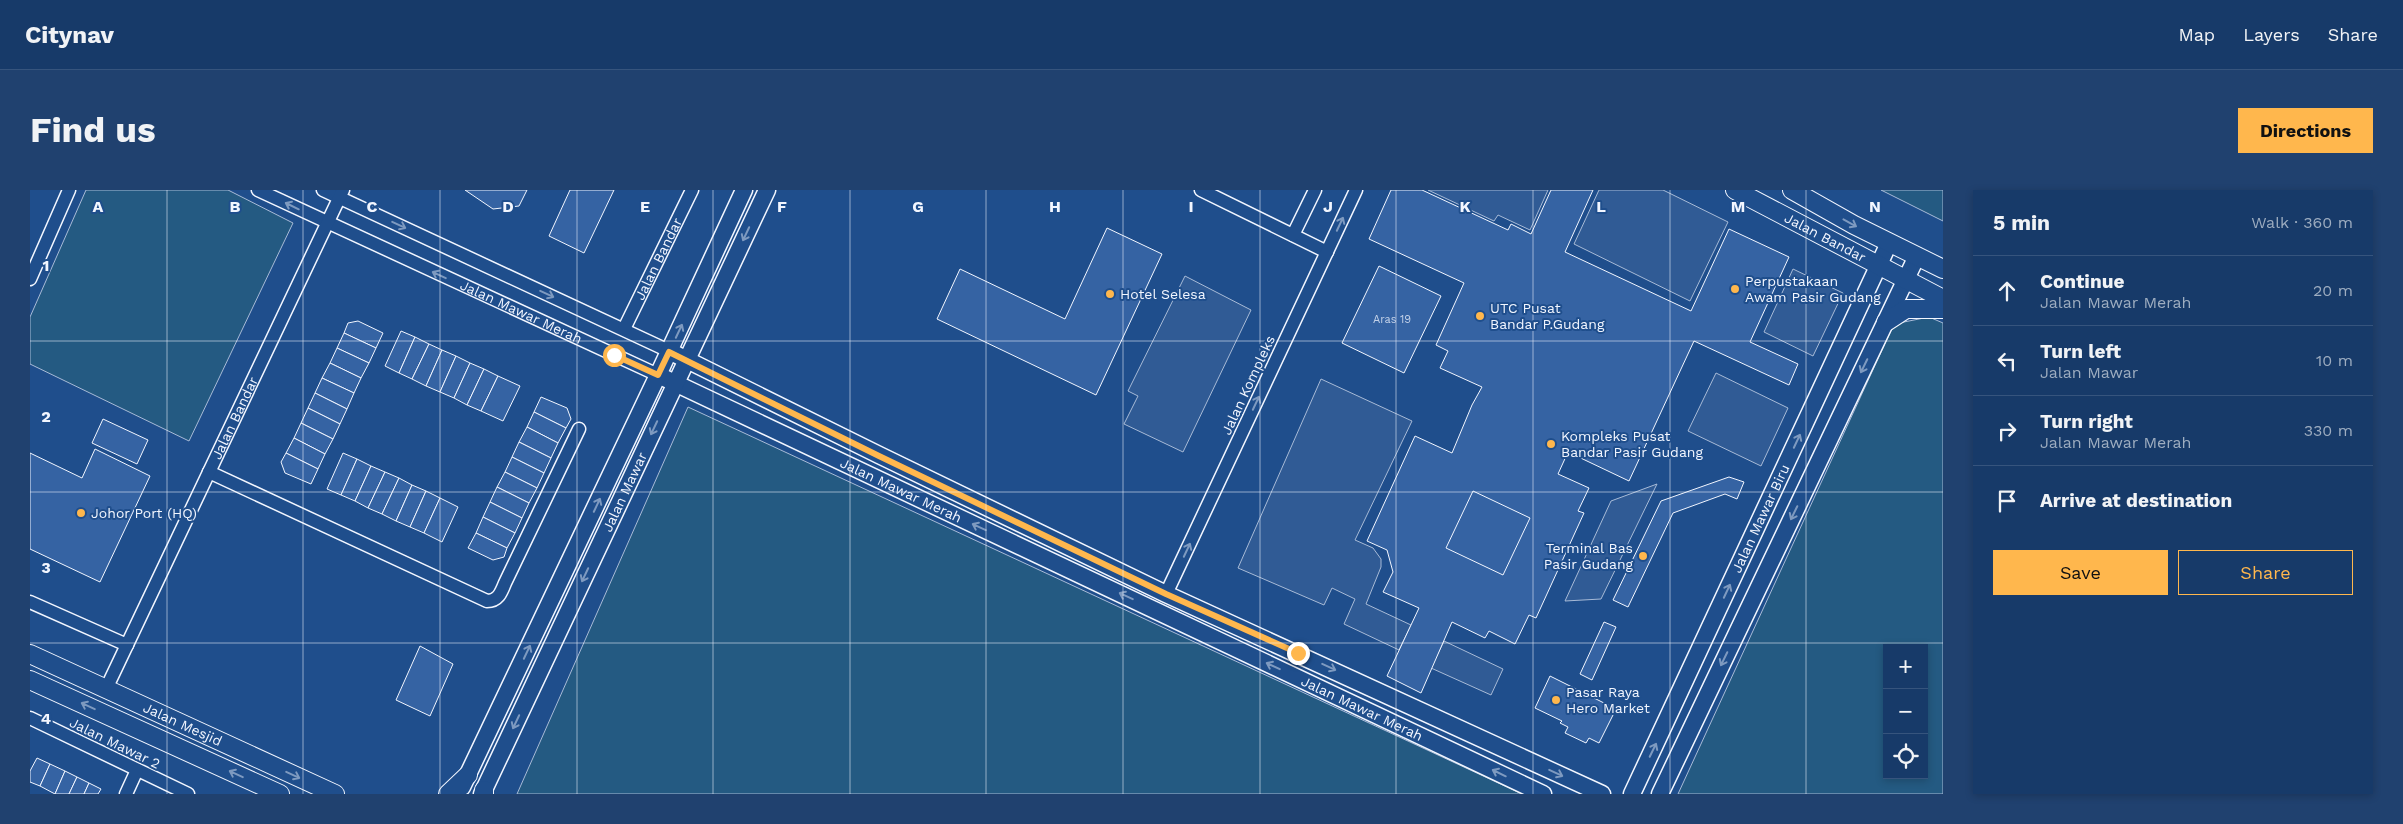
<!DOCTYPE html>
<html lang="en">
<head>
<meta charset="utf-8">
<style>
  :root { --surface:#173a69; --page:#20416f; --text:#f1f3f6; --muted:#9eadc0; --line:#36547d; --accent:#ffb74d }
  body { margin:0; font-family:"Work Sans",sans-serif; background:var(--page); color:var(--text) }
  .controls { position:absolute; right:15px; bottom:15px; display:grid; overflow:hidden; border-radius:0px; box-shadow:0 2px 8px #0003 }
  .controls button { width:45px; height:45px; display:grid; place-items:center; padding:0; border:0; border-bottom:1px solid var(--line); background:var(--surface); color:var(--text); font:25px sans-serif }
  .stop { position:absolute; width:15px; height:15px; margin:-11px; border:4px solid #ffb74d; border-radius:50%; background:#fff }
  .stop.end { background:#ffb74d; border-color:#fff; box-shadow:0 1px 5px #0008 }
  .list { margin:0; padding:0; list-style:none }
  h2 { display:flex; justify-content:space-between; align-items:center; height:65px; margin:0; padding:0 20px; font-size:21px }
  h2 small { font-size:16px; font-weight:400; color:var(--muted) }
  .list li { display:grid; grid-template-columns:32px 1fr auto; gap:15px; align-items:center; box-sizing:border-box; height:70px; padding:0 20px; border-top:1px solid var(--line) }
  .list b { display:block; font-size:19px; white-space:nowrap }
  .list p { margin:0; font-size:16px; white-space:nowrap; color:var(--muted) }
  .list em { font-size:16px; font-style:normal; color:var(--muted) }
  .actions { display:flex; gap:10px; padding:15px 20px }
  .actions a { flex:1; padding:11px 0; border:1px solid var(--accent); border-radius:0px; text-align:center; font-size:18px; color:var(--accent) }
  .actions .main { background:var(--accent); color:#111 }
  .icon { flex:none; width:28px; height:28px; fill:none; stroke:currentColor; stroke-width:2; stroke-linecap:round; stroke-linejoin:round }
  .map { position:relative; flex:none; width:1913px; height:604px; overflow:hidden; border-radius:0px }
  header { display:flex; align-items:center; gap:30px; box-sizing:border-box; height:70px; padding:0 25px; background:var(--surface); border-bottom:1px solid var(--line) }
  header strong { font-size:24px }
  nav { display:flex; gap:28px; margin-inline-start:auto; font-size:18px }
  .intro { display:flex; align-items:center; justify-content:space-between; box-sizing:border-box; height:120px; padding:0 30px }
  h1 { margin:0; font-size:35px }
  .button { padding:12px 22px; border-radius:0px; background:var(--accent); color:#111; font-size:18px; font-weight:700 }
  main { display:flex; gap:30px; padding:0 30px }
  aside { flex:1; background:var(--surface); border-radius:0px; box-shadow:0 2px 8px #0003 }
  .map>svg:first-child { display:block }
  .green { fill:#245a82; stroke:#a8bbd7; fill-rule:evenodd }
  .parking { fill:#305b95; stroke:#a8bbd7 }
  .building { fill:#3563a3; stroke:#f2f6ff }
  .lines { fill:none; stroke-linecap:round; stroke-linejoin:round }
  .minor-casing { stroke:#f2f6ff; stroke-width:15 }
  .tertiary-casing { stroke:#f2f6ff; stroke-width:19 }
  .secondary-casing { stroke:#f2f6ff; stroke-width:20 }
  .minor { stroke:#1f4e8c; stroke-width:12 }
  .tertiary { stroke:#1f4e8c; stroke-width:16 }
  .secondary { stroke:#1f4e8c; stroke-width:18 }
  .oneway { stroke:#7e9ac0 }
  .route { stroke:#ffb74d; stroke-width:6 }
  .grid { fill:none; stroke:#f2f6ff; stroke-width:1; stroke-opacity:0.55 }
  .poi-dot { fill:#ffb74d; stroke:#1f4e8c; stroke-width:2 }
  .labels { text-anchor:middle; stroke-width:4; stroke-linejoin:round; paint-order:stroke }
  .number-label { font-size:11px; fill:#c3d1e8 }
  .street-label { font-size:14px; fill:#f2f6ff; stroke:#1f4e8c }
  .poi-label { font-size:14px; fill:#f2f6ff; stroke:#1f4e8c; text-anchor:start }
  .grid-label { font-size:16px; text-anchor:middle; font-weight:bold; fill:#f2f6ff; stroke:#1f4e8c; stroke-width:4; stroke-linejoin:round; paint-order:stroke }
</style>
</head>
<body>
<header>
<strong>Citynav</strong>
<nav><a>Map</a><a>Layers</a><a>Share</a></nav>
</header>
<div class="intro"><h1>Find us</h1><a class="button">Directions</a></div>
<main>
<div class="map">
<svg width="1913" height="604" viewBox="0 0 1913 604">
  <rect width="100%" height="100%" fill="#1f4e8c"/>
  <g class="green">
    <path d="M 56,0 L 198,0 L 263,33 L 159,251 L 0,174 L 0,127 Z"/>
    <path d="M 1851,0 L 1913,0 L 1913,31 Z"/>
    <path d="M 1899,127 L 1913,133 L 1913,604 L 1648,604 L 1864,134 ZM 1857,458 L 1894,458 L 1894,585 L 1857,585 Z"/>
    <path d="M 658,217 L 1492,604 L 487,604 Z"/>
  </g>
  <g class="parking">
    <path d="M 1398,0 L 1518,0 L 1500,40 L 1468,25 L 1464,31 Z"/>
    <path d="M 1569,0 L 1633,0 L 1698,32 L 1660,111 L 1544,54 Z"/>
    <path d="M 1763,79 L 1813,103 L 1783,166 L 1734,142 Z"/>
    <path d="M 1155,86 L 1221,120 L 1153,262 L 1094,234 L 1108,206 L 1098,201 Z"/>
    <path d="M 1686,183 L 1758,218 L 1731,276 L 1658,241 Z"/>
    <path d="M 1291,189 L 1382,231 L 1325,350 L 1343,358 L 1351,369 L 1351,377 L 1336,414 L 1381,435 L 1369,460 L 1314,434 L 1325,409 L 1302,398 L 1294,415 L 1208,378 Z"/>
    <path d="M 1627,294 L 1571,409 L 1535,411 L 1581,311 Z"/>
    <path d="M 1414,451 L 1473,479 L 1461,505 L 1401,478 Z"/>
  </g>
  <g class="building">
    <path d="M 435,0 L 497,0 L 489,16 L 463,19 Z"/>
    <path d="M 540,0 L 584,0 L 554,63 L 519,46 Z"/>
    <path d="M 1361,0 L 1392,0 L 1478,40 L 1481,34 L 1501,44 L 1521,0 L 1563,0 L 1535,62 L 1661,121 L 1699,39 L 1759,67 L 1720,152 L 1768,174 L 1759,195 L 1664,151 L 1599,291 L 1538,262 L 1528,284 L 1559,298 L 1548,321 L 1554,323 L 1506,428 L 1499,425 L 1485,454 L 1459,441 L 1455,448 L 1422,432 L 1391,503 L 1357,486 L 1389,418 L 1353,402 L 1363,382 L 1357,360 L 1337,351 L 1385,246 L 1422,263 L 1442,215 L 1452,197 L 1410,178 L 1418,161 L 1406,155 L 1434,93 L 1339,49 Z"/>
    <path d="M 1077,38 L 1132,64 L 1066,205 L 907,129 L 930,79 L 1035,129 Z"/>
    <path d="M 1349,76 L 1411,106 L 1374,183 L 1312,153 Z"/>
    <path d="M 328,131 L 353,143 L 346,158 L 314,143 L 318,133 Z"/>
    <path d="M 371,141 L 385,147 L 369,183 L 355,176 Z"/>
    <path d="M 314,143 L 346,158 L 339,173 L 307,158 Z"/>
    <path d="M 385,147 L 399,154 L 382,189 L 369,183 Z"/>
    <path d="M 399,154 L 412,160 L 396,196 L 382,189 Z"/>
    <path d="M 307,158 L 339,173 L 331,188 L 300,173 Z"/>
    <path d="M 412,160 L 426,166 L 410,202 L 396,196 Z"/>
    <path d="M 426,166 L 440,173 L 424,208 L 410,202 Z"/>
    <path d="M 300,173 L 331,188 L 324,203 L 292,188 Z"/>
    <path d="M 440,173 L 454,179 L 437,215 L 424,208 Z"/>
    <path d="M 454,179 L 468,186 L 451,221 L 437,215 Z"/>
    <path d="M 468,186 L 490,196 L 473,231 L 451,221 Z"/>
    <path d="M 292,188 L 324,203 L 317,219 L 285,203 Z"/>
    <path d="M 285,203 L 317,219 L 310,234 L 278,218 Z"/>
    <path d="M 511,207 L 537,218 L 541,229 L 536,238 L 504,222 Z"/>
    <path d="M 278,218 L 310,234 L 303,249 L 271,233 Z"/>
    <path d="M 504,222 L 536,238 L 528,253 L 497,237 Z"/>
    <path d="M 73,229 L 118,250 L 107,274 L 62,253 Z"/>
    <path d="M 271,233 L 303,249 L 295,264 L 264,248 Z"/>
    <path d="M 497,237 L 528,253 L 521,268 L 489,252 Z"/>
    <path d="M 264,248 L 295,264 L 288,279 L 256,263 Z"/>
    <path d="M 489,252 L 521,268 L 514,283 L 482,267 Z"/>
    <path d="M 65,259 L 120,286 L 70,392 L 0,359 L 0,263 L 52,288 Z"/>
    <path d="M 256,263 L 288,279 L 281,294 L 255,283 L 251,272 Z"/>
    <path d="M 313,263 L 327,269 L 311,305 L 297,299 Z"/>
    <path d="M 482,267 L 514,283 L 507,298 L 475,282 Z"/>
    <path d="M 327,269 L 341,276 L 325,311 L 311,305 Z"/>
    <path d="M 341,276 L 355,282 L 338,318 L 325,311 Z"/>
    <path d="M 355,282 L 369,288 L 352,324 L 338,318 Z"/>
    <path d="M 475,282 L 507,298 L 499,313 L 467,297 Z"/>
    <path d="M 1699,287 L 1714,292 L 1707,309 L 1695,304 L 1643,323 L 1598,417 L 1583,410 L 1631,311 Z"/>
    <path d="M 369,288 L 382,295 L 366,331 L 352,324 Z"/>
    <path d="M 382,295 L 396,301 L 380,337 L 366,331 Z"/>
    <path d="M 467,297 L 499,313 L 492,328 L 460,312 Z"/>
    <path d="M 396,301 L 410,308 L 394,343 L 380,337 Z"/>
    <path d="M 1443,301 L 1500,328 L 1473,385 L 1416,358 Z"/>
    <path d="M 410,308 L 428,317 L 412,352 L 394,343 Z"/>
    <path d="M 460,312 L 492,328 L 485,343 L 453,327 Z"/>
    <path d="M 453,327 L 485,343 L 477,358 L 446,343 Z"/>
    <path d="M 446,343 L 477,358 L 474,367 L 463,370 L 438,358 Z"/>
    <path d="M 1574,432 L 1586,437 L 1562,490 L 1550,484 Z"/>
    <path d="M 390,456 L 423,474 L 400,526 L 366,510 Z"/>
    <path d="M 1520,486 L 1586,519 L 1569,553 L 1559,548 L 1556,553 L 1535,543 L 1538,537 L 1530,533 L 1532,531 L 1505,518 Z"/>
    <path d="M 7,568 L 20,574 L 10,596 L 0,592 L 0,581 Z"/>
    <path d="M 20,574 L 35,581 L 25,604 L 10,596 Z"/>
    <path d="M 35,581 L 47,587 L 39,604 L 25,604 Z"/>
    <path d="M 47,587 L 59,593 L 54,604 L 39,604 Z"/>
    <path d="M 59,593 L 71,599 L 68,604 L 54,604 Z"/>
  </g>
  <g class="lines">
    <defs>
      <g id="minor">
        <path id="s1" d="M 228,0 L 628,185"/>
        <path d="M 293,0 L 639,161"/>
        <path d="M 1171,0 L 1297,62"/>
        <path d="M 1263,45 L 1285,0"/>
        <path d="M 0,89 L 39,0"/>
        <path id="s2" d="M 594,139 L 662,0"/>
        <path d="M 179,282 L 457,411 C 468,411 471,403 475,393 L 549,239"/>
        <path d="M 1136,404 L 1326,0"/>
        <path d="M 0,412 L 97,455"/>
        <path id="s3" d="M 76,499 L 313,0"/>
        <path d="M 0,528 L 158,604"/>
        <path d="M 96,604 L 107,580"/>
      </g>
      <g id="tertiary">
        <path d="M 639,161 L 849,265 L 1136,404 L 1572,604"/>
        <path id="s4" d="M 628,185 L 1513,604"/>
        <path d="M 432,597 L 628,185 L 714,0"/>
        <path id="s5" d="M 452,604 L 737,0"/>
        <path id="s6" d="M 1602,604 L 1859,53"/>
        <path d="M 1630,604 L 1887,66"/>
      </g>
      <g id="secondary">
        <path id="s7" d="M 1705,0 L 1913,109"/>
        <path d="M 1762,0 L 1824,35 L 1913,79"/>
        <path d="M 1856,132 L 1876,119 L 1913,119"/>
        <path id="s8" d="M 0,464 L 305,604"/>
        <path d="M 0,490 L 250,604"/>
        <path d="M 454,600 L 454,604"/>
        <path d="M 418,604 L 438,585"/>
      </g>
    </defs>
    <use href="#minor" class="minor-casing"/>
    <use href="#tertiary" class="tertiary-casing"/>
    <use href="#secondary" class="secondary-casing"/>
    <use href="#minor" class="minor"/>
    <use href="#tertiary" class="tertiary"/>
    <use href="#secondary" class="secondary"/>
  </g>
  <defs><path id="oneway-shaft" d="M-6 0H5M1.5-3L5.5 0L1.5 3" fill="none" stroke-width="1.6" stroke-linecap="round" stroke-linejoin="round" transform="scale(1.25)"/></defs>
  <g class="oneway">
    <use href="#oneway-shaft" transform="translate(262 16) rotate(-154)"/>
    <use href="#oneway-shaft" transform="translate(1820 33) rotate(29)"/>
    <use href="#oneway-shaft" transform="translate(1310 34) rotate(-65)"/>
    <use href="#oneway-shaft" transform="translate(369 35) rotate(25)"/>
    <use href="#oneway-shaft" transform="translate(716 44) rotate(115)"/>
    <use href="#oneway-shaft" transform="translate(409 85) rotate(-155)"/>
    <use href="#oneway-shaft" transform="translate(517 104) rotate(25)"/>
    <use href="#oneway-shaft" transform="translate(649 141) rotate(-65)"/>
    <use href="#oneway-shaft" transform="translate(1834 176) rotate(116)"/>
    <use href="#oneway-shaft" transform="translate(1226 213) rotate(-65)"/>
    <use href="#oneway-shaft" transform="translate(624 238) rotate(115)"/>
    <use href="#oneway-shaft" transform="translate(1767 251) rotate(-65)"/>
    <use href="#oneway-shaft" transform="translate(567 315) rotate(-65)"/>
    <use href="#oneway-shaft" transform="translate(1764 323) rotate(116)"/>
    <use href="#oneway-shaft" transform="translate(949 337) rotate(-155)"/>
    <use href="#oneway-shaft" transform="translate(1157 360) rotate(-65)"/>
    <use href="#oneway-shaft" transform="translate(555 385) rotate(115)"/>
    <use href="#oneway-shaft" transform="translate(1697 401) rotate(-65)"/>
    <use href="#oneway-shaft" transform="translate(1096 406) rotate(-155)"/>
    <use href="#oneway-shaft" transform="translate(497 462) rotate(-65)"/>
    <use href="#oneway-shaft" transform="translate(1694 469) rotate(116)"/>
    <use href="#oneway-shaft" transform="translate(1243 476) rotate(-155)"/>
    <use href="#oneway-shaft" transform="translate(1299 477) rotate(25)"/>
    <use href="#oneway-shaft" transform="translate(58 516) rotate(-155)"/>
    <use href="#oneway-shaft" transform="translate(486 532) rotate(115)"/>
    <use href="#oneway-shaft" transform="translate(1623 560) rotate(-64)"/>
    <use href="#oneway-shaft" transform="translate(1469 583) rotate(-154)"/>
    <use href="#oneway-shaft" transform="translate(1526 583) rotate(25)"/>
    <use href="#oneway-shaft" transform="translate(206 584) rotate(-155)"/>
    <use href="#oneway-shaft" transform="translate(263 585) rotate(25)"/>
  </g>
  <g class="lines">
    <path class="route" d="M 584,165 L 628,185 L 639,162 L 849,266 L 1136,404 L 1268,463"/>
  </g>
  <path class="grid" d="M 137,0 L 137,604M 273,0 L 273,604M 410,0 L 410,604M 547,0 L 547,604M 683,0 L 683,604M 820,0 L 820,604M 956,0 L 956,604M 1093,0 L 1093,604M 1230,0 L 1230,604M 1366,0 L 1366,604M 1503,0 L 1503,604M 1640,0 L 1640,604M 1776,0 L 1776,604M 0,151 L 1913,151M 0,302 L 1913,302M 0,453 L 1913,453"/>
  <g class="poi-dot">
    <circle cx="1705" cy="99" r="5"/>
    <circle cx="1080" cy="104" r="5"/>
    <circle cx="1450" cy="126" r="5"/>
    <circle cx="1521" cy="254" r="5"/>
    <circle cx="51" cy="323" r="5"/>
    <circle cx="1613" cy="366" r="5"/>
    <circle cx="1526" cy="510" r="5"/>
  </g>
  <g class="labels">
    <g class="number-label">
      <text x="1362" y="133">Aras 19</text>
    </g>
    <g class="street-label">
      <text dy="5" stroke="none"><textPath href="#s7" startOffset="102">Jalan Bandar</textPath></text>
      <text dy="5" stroke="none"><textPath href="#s2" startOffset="78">Jalan Bandar</textPath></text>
      <text dy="5" stroke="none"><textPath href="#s1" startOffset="290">Jalan Mawar Merah</textPath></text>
      <text transform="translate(1218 195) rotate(-65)" y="5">Jalan Kompleks</text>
      <text dy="5" stroke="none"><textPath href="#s3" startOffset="300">Jalan Bandar</textPath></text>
      <text dy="5" stroke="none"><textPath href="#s4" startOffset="269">Jalan Mawar Merah</textPath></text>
      <text dy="5" stroke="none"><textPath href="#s5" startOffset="334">Jalan Mawar</textPath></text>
      <text dy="5" stroke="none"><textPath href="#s6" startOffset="304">Jalan Mawar Biru</textPath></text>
      <text dy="5" stroke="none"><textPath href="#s4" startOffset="779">Jalan Mawar Merah</textPath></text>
      <text dy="5" stroke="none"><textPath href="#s8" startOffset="168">Jalan Mesjid</textPath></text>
      <text transform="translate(85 553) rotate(26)" y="5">Jalan Mawar 2</text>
    </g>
    <g class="poi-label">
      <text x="1715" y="96">Perpustakaan<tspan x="1715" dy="16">Awam Pasir Gudang</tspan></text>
      <text x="1090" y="109">Hotel Selesa</text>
      <text x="1460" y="123">UTC Pusat<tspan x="1460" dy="16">Bandar P.Gudang</tspan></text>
      <text x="1531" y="251">Kompleks Pusat<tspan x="1531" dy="16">Bandar Pasir Gudang</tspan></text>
      <text x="61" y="328">Johor Port (HQ)</text>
      <text x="1603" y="363" text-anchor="end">Terminal Bas<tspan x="1603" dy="16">Pasir Gudang</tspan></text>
      <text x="1536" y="507">Pasar Raya<tspan x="1536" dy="16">Hero Market</tspan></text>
    </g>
  </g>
  <g class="grid-label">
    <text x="68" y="22">A</text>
    <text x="205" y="22">B</text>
    <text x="342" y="22">C</text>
    <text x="478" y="22">D</text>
    <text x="615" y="22">E</text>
    <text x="752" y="22">F</text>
    <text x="888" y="22">G</text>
    <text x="1025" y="22">H</text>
    <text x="1161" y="22">I</text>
    <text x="1298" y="22">J</text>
    <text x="1435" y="22">K</text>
    <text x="1571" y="22">L</text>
    <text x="1708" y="22">M</text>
    <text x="1845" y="22">N</text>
    <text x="16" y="81">1</text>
    <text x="16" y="232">2</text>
    <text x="16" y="383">3</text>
    <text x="16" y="534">4</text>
  </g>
</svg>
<div class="controls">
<button>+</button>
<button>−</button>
<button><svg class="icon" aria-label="locate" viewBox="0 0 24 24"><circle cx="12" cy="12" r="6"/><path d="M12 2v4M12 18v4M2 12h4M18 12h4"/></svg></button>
</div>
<div class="stop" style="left:584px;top:165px"></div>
<div class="stop end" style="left:1268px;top:463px"></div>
</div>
<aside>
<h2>5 min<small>Walk · 360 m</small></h2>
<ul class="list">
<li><svg class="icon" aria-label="ahead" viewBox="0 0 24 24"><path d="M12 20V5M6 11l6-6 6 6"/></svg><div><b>Continue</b><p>Jalan Mawar Merah</p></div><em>20 m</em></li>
<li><svg class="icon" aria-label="left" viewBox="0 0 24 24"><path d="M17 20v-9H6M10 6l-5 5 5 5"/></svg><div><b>Turn left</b><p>Jalan Mawar</p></div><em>10 m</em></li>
<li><svg class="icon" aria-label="right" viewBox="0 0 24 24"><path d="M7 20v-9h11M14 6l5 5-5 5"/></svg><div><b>Turn right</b><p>Jalan Mawar Merah</p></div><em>330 m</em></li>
<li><svg class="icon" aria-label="arrive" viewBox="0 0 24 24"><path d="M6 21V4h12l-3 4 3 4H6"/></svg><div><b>Arrive at destination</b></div></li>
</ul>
<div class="actions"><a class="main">Save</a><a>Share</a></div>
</aside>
</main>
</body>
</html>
